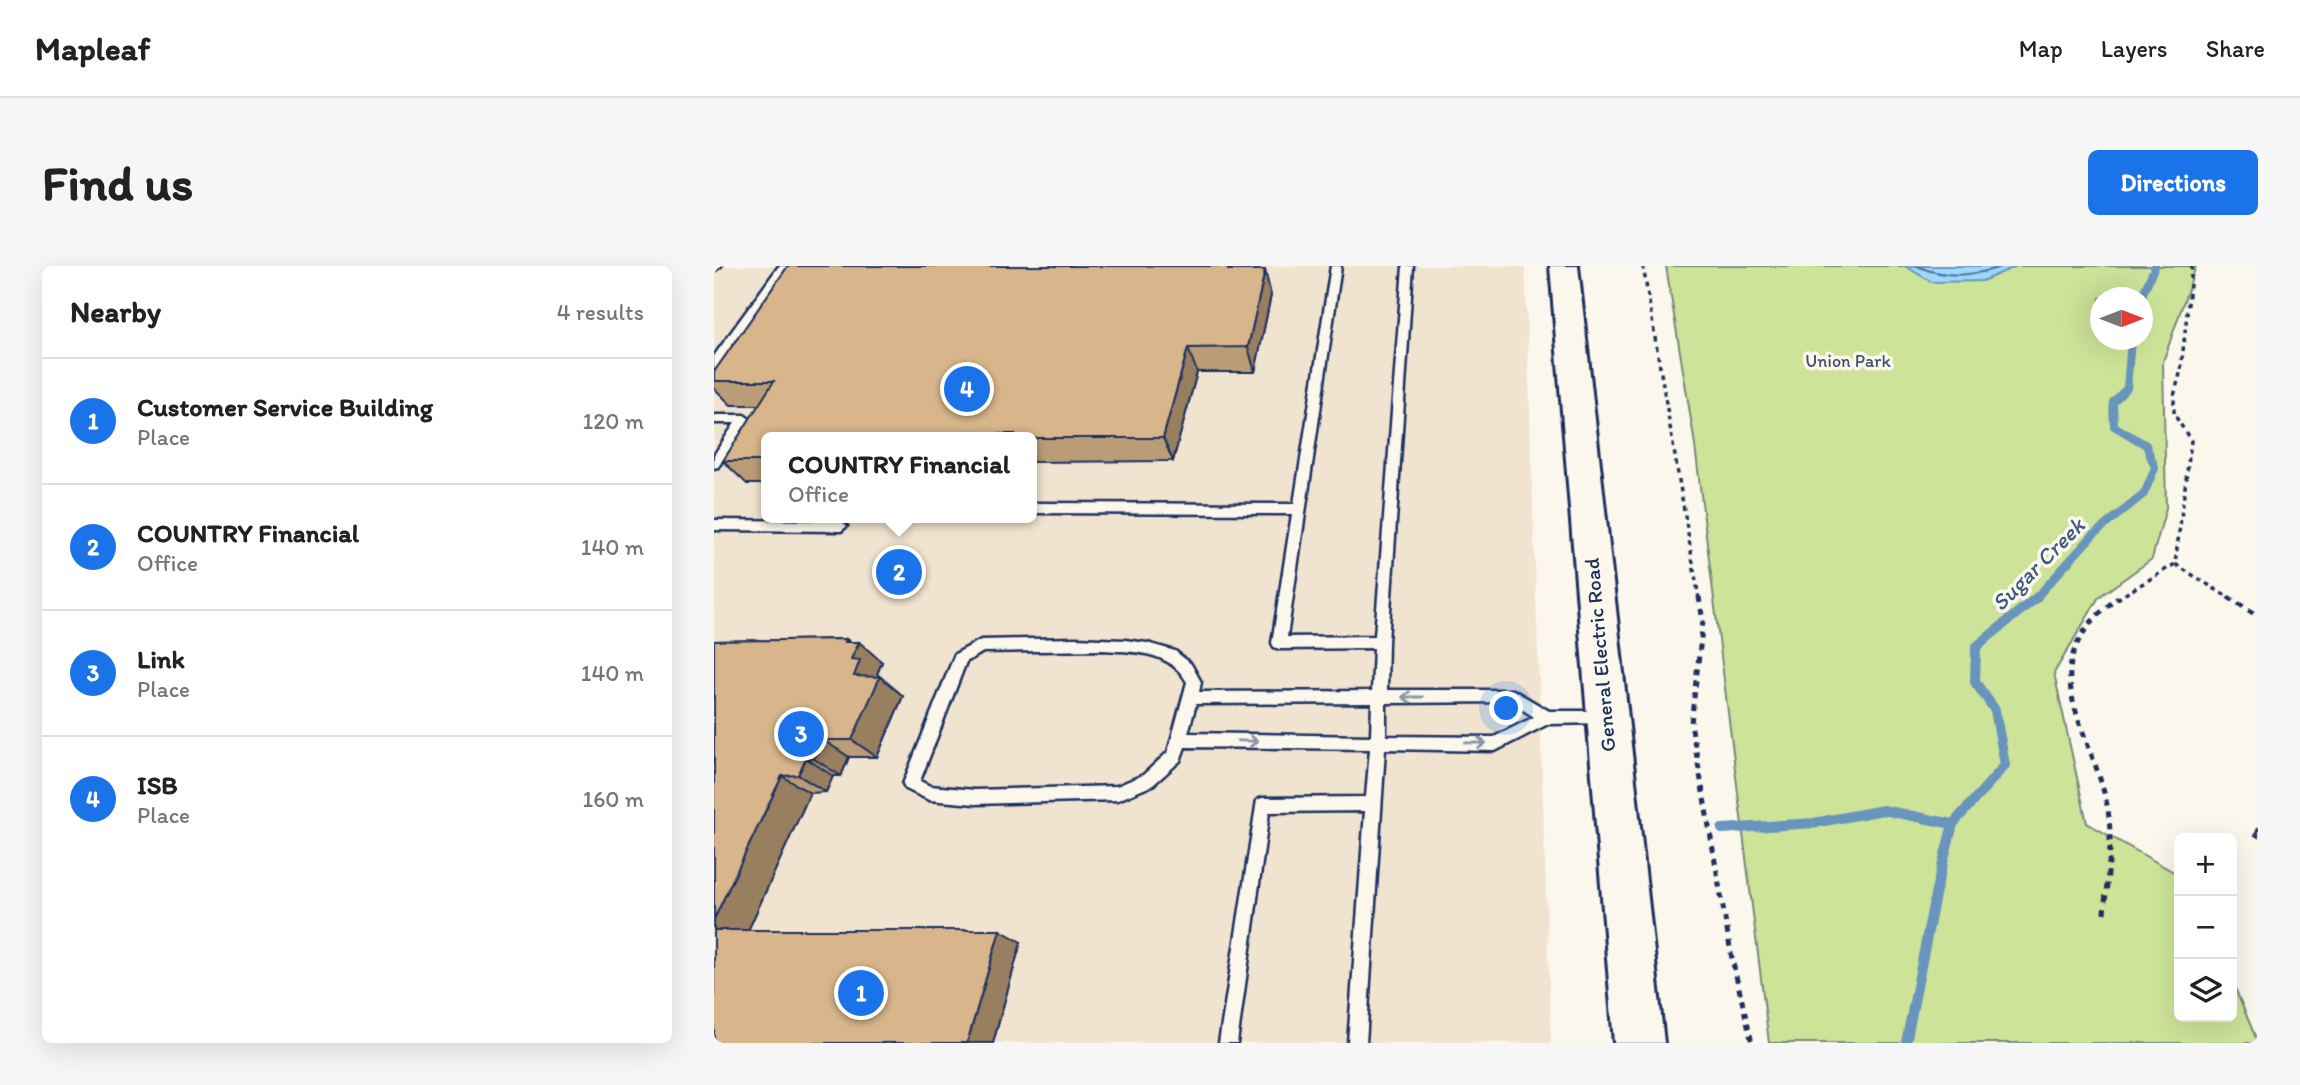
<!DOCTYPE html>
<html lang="en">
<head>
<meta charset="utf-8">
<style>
  :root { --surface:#fff; --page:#f6f6f6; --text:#222; --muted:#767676; --line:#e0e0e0; --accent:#1a73e8 }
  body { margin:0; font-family:Itim,sans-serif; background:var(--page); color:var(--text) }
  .controls { position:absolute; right:21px; bottom:21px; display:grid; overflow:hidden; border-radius:10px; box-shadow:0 7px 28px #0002 }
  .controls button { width:63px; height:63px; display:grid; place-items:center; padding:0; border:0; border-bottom:2px solid var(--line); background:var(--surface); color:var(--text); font:35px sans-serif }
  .compass { position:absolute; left:1376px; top:21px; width:63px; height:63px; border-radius:50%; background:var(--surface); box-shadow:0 7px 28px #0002; rotate:90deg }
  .you { position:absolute; left:793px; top:443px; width:24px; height:24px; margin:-18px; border:5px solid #fff; border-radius:50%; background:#1a73e8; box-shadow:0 0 0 10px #1a73e833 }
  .badge { display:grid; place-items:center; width:46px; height:46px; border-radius:50%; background:var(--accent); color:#fff; font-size:23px; font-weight:700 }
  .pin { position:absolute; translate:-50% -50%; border:4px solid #fff; box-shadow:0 2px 7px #0006 }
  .popup { position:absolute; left:47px; top:166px; width:276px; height:91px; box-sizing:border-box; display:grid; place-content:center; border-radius:10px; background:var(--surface); filter:drop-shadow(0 2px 5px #0005); font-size:23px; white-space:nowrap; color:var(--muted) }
  .popup b { font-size:26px; color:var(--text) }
  .popup::after { content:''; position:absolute; left:50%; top:100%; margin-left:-14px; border:14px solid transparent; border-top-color:var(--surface) }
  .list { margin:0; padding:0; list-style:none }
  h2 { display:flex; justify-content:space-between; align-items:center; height:91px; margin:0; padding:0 28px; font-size:30px }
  h2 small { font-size:23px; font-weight:400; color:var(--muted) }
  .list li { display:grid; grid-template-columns:46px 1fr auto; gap:21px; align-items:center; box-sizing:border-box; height:126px; padding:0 28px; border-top:2px solid var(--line) }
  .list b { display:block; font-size:26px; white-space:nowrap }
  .list p { margin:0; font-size:23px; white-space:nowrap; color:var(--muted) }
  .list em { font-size:23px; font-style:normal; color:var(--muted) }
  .icon { flex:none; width:38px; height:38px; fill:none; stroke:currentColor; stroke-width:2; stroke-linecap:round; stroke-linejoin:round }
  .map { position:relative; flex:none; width:1544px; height:777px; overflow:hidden; border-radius:10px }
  header { display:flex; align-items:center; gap:42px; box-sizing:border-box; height:98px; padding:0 35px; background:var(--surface); border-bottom:2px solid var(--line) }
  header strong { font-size:33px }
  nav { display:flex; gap:38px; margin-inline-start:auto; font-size:24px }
  .intro { display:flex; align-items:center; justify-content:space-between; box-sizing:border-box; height:168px; padding:0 42px }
  h1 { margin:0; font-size:49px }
  .button { padding:18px 32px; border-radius:10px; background:var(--accent); color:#fff; font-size:24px; font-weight:700 }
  main { display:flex; gap:42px; padding:0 42px }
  aside { flex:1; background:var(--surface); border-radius:10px; box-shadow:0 7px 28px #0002 }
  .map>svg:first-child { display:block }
  .built { fill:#f0e3cf; fill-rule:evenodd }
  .green { fill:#cde398; stroke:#74897b; stroke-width:2; fill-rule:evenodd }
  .water { fill:#9dd8fd; stroke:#6994bd; stroke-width:2 }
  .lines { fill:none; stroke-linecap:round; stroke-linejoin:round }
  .shore { stroke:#4f739e; stroke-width:2 }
  .stream-far1 { stroke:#6994bd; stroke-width:8 }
  .stream { stroke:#6994bd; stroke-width:10 }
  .service-casing { stroke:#1b2f5e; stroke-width:5 }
  .secondary-casing { stroke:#1b2f5e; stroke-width:6 }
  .path-far1 { stroke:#1b2f5e; stroke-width:3.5; stroke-dasharray:4.5 4.5; stroke-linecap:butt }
  .path { stroke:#1b2f5e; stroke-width:5; stroke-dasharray:6 6; stroke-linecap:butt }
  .service { fill:#fbf7ec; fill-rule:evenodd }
  .secondary { fill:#fbf7ec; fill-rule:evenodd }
  .wall { fill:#ba9c77; stroke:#1b2f5e; stroke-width:2 }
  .shaded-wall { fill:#977f61; stroke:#1b2f5e; stroke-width:2 }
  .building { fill:#d8b58a; stroke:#1b2f5e; stroke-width:2 }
  .oneway { stroke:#8b93a5 }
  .labels { text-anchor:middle; stroke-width:7; stroke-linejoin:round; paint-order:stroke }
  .far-park-label { font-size:18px; fill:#3f536a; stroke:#fbf7ec }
  .street-label { font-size:21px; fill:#1b2f5e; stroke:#fbf7ec }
  .water-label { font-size:23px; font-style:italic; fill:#3c5986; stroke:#fbf7ec }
</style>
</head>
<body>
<header>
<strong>Mapleaf</strong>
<nav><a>Map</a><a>Layers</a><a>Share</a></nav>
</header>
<div class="intro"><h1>Find us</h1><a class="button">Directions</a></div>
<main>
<aside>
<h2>Nearby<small>4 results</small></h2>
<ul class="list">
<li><span class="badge">1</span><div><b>Customer Service Building</b><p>Place</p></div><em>120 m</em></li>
<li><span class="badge">2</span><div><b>COUNTRY Financial</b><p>Office</p></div><em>140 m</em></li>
<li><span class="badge">3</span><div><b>Link</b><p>Place</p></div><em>140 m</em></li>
<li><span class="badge">4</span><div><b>ISB</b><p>Place</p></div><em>160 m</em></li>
</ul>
</aside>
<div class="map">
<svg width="1544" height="777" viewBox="0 0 1544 777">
  <rect width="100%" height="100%" fill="#fbf7ec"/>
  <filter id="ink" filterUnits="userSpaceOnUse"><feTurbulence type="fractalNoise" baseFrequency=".0143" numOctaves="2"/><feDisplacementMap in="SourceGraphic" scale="14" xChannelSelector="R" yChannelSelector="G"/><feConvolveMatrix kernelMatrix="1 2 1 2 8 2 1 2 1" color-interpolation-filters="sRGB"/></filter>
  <g filter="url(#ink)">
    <path class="built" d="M 0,0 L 811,0 L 837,777 L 0,777 ZM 52,171 L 318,171 L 318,252 L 52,252 Z"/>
    <path class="green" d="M 952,0 L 1482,0 L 1449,96 L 1452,242 L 1438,293 L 1385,331 L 1340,407 L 1373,557 L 1465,609 L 1465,751 L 1518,751 L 1518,715 L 1544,777 L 1055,777 L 980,172 ZM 1386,32 L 1428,32 L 1428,74 L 1386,74 Z"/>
    <path class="water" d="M 1191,0 L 1303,0 L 1268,15 L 1218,16 Z"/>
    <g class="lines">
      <path class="shore" d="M 1203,0 C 1232,13 1260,10 1290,0"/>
      <g class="stream-far1">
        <path d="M 1427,32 L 1441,0"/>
        <path d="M 1321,333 L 1379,269 L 1430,228 L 1441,202 L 1432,179 L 1400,160 L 1399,136 L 1413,122 L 1417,74"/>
      </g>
      <g class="stream">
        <path d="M 1008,563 L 1100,557 L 1169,544 L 1239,558"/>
        <path d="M 1192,777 L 1222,624 L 1239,558 L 1291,499 L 1281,444 L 1261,416 L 1262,381 L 1323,331"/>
      </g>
      <defs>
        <g id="service">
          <path d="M 0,0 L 7,0 L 0,5 Z"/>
          <path d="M 65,0 L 75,0 L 4,101 L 0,102 L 0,90 Z"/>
          <path d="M 617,0 L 627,0 L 573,371 L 661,370 L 689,0 L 699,0 L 674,376 L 673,424 L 799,424 L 835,445 L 890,445 L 895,446 L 897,451 L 895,456 L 890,457 L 834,458 L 781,485 L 671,483 L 652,777 L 634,777 L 651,545 L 555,546 L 523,777 L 505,777 L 543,534 L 548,532 L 652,531 L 656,483 L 471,481 L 466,495 L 439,519 L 404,534 L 261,538 L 215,534 L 192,523 L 189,518 L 241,388 L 267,374 L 361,372 L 411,374 L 433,377 L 461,385 L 477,398 L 487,416 L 485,426 L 658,425 L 660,382 L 565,383 L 560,381 L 558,377 L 578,248 L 318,247 L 318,237 L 580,238 ZM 387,384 C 419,386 455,384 473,416 L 454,486 L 429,509 L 403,520 L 261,524 L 216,520 L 206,515 L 252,396 L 269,386 ZM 797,436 L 820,451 L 780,471 L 672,470 L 672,437 ZM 658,437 L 657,470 L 474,467 L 482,438 Z"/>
          <path d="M 0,149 L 30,149 L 36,153 L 4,201 L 0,202 L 0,189 L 21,157 L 0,157 Z"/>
          <path d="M 0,254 L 127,255 L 133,260 L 127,265 L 0,264 Z"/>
        </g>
        <path id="secondary" d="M 836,0 L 864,0 L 950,777 L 900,777 Z"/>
      </defs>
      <use href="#service" class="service-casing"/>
      <use href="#secondary" class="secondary-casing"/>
      <g class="path-far1">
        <path d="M 929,0 L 985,333"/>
        <path d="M 1478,0 L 1467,104 L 1460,130 L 1460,148 L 1477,175 L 1461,298 L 1517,333"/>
        <path d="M 1403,333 L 1461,298"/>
      </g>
      <g class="path">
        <path d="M 985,331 L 989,355 L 977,457 L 1018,693 L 1038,777"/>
        <path d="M 1514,331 L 1544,350"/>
        <path d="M 1390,647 C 1393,612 1400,574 1393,539 C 1375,454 1313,400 1405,331"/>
      </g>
      <use href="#service" class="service"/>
      <use href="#secondary" class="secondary"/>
    </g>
    <g class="wall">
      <path d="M 74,0 L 525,0 L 526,4 L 557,29 L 541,106 L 483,106 L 459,195 L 318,196 L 318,171 L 52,171 L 52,218 L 33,218 L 9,195 L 45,139 L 17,139 L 0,122 L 0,106 Z"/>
      <path d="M 132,373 L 168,396 L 163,408 L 189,430 L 163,491 L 135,491 L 127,510 L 119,510 L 112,526 L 96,527 L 34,664 L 307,676 L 279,777 L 0,777 L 0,375 Z"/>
      <path d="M 1544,561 L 1544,571 L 1541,569 Z"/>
    </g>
    <g class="shaded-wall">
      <path d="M 515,0 L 525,0 L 527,7 L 514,4 Z"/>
      <path d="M 551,4 L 557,29 L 541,106 L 534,81 Z"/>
      <path d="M 474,82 L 483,106 L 459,195 L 449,172 Z"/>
      <path d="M 132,373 L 143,382 L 145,376 L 168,396 L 163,408 L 189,430 L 163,491 L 138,474 L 140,410 L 131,376 Z"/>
      <path d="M 109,474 L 135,491 L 127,510 L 100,493 Z"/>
      <path d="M 92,492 L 119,510 L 112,526 L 84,509 Z"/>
      <path d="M 68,510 L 96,527 L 29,676 L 0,666 L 0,653 Z"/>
      <path d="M 286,664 L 307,676 L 279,777 L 253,777 Z"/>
    </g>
    <g class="building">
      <path d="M 74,0 L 515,0 L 514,4 L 551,4 L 534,81 L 474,82 L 449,172 L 318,172 L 318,171 L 300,171 L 301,168 L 229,168 L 227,171 L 52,171 L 52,195 L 9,195 L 60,115 L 0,115 L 0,106 Z"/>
      <path d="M 132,373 L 131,376 L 145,376 L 137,393 L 146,394 L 140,410 L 166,411 L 138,474 L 109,474 L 100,493 L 92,492 L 84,509 L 68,510 L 0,653 L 0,375 Z"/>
      <path d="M 0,664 L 286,664 L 253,777 L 0,777 Z"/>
    </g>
    <defs><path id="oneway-shaft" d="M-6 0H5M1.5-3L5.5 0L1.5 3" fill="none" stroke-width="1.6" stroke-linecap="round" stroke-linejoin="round" transform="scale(1.75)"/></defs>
    <g class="oneway">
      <use href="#oneway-shaft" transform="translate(698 431) rotate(180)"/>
      <use href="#oneway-shaft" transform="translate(534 475) rotate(1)"/>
      <use href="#oneway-shaft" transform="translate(762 477) rotate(1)"/>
    </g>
  </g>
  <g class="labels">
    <g class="far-park-label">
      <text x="1134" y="101">Union Park</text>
    </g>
    <g class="street-label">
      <text transform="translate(886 389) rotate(-95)" y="7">General Electric Road</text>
    </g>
    <g class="water-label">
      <text transform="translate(1324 298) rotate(-45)" y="8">Sugar Creek</text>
    </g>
  </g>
</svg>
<div class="controls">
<button>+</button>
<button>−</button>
<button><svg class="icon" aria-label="layers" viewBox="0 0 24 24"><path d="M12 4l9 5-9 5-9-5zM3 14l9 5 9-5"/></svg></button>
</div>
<svg class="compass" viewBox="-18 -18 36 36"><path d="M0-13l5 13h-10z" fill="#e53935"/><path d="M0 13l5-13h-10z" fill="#767676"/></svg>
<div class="you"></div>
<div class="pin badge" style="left:147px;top:727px">1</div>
<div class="pin badge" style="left:185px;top:306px">2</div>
<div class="popup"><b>COUNTRY Financial</b>Office</div>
<div class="pin badge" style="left:87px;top:468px">3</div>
<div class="pin badge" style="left:253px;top:123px">4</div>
</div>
</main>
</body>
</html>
